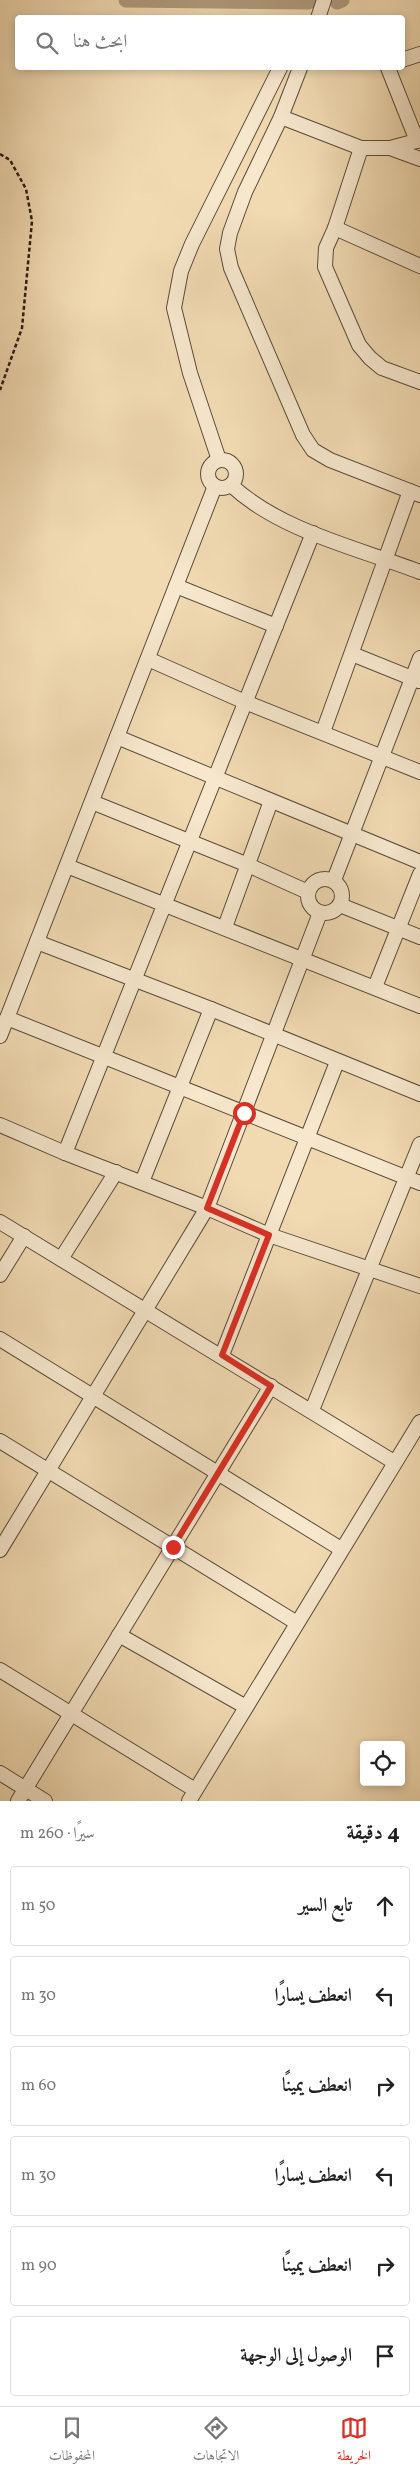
<!DOCTYPE html>
<html lang="ar">
<head>
<meta charset="utf-8">
<style>
  :root { --surface:#fff; --page:#f2f2f2; --text:#222; --muted:#767676; --line:#e0e0e0; --accent:#d93025 }
  body { margin:0; font-family:Vollkorn,Amiri,serif; background:var(--page); color:var(--text); direction:rtl }
  .controls { position:absolute; right:15px; bottom:15px; display:grid; overflow:hidden; border-radius:5px; box-shadow:0 2px 8px #0003 }
  .controls button { width:45px; height:45px; display:grid; place-items:center; padding:0; border:0; border-bottom:1px solid var(--line); background:var(--surface); color:var(--text); font:25px sans-serif }
  .stop { position:absolute; width:15px; height:15px; margin:-11px; border:4px solid #d93025; border-radius:50%; background:#fff }
  .stop.end { background:#d93025; border-color:#fff; box-shadow:0 1px 5px #0008 }
  .list { margin:0; padding:0; list-style:none }
  h2 { display:flex; justify-content:space-between; align-items:center; height:65px; margin:0; padding:0 20px; font-size:21px }
  h2 small { font-size:16px; font-weight:400; color:var(--muted) }
  .list li { display:grid; grid-template-columns:32px 1fr auto; gap:15px; align-items:center; box-sizing:border-box; height:80px; margin:0 10px 10px; padding:0 10px; border:1px solid var(--line); border-radius:5px }
  .list b { display:block; font-size:19px; white-space:nowrap }
  .list em { font-size:16px; font-style:normal; color:var(--muted) }
  .icon { flex:none; width:28px; height:28px; fill:none; stroke:currentColor; stroke-width:2; stroke-linecap:round; stroke-linejoin:round }
  .map { position:relative; flex:none; width:420px; height:1801px; overflow:hidden; direction:ltr }
  .search { position:absolute; background:var(--surface); box-shadow:0 2px 8px #0003; left:15px; right:15px; top:15px; height:55px; display:flex; align-items:center; gap:12px; box-sizing:border-box; padding:0 18px; border-radius:5px; color:var(--muted); font-size:19px }
  .sheet { height:605px; background:var(--surface) }
  nav { display:flex; justify-content:space-around; align-items:center; box-sizing:border-box; height:70px; border-top:1px solid var(--line); background:var(--surface); font-size:14px; color:var(--muted) }
  nav a { display:grid; justify-items:center; gap:2px }
  nav .on { color:var(--accent) }
  .map>svg:first-child { display:block }
  .lines { fill:none; stroke-linecap:round; stroke-linejoin:round }
  .canal { stroke:#ad9a7c; stroke-width:15 }
  .minor-casing { stroke:#5b4c3c; stroke-width:16 }
  .path { stroke:#291d14; stroke-width:2.5; stroke-dasharray:4 2.5; stroke-linecap:butt }
  .minor { stroke:#f6e7cd; stroke-width:14 }
  .route { stroke:#d93025; stroke-width:6 }
</style>
</head>
<body>
<div class="map">
<svg width="420" height="1801" viewBox="0 0 420 1801">
  <rect width="100%" height="100%" fill="#f1dab2"/>
  <filter id="stains"><feTurbulence type="fractalNoise" baseFrequency=".004" numOctaves="4"/><feColorMatrix values="0 0 0 0 .2 0 0 0 0 .09 0 0 0 0 .02 0 0 0 .5 -.17"/></filter>
  <radialGradient id="worn" r=".72"><stop offset=".6" stop-color="#630" stop-opacity="0"/><stop offset="1" stop-color="#630" stop-opacity=".3"/></radialGradient>
  <g class="lines">
    <g class="canal">
      <path d="M 126,0 L 309,2"/>
      <path d="M 337,2 L 342,0"/>
    </g>
    <defs>
      <g id="minor">
        <path d="M 318,18 L 324,0"/>
        <path d="M 402,60 L 420,54"/>
        <path d="M 300,68 L 281,117 L 245,192 L 230,233 L 227,249 L 231,268 L 303,435 L 313,450 L 330,460 L 420,495"/>
        <path d="M 388,68 L 417,141"/>
        <path d="M 281,117 L 361,148 L 390,148 L 420,140"/>
        <path d="M 361,148 L 335,228 L 326,248 L 325,267 L 359,345 L 370,358 L 382,368 L 420,382"/>
        <path d="M 390,148 L 420,159"/>
        <path d="M 335,228 L 420,266"/>
        <circle cx="222" cy="474" r="14"/>
        <path d="M 219,460 L 190,373 L 174,308 L 181,271 L 192,244 L 280,68"/>
        <path d="M 231,485 C 280,531 358,548 420,572"/>
        <path d="M 176,586 L 276,626"/>
        <path d="M 352,654 L 419,681"/>
        <path d="M 148,659 L 245,702 L 420,772"/>
        <path d="M 323,732 L 410,491"/>
        <path d="M 117,737 L 420,862"/>
        <path d="M 92,802 L 248,865 L 308,892"/>
        <path d="M 67,866 L 420,1006"/>
        <circle cx="325" cy="896" r="17"/>
        <path d="M 334,880 L 420,658"/>
        <path d="M 340,905 L 420,937"/>
        <path d="M 225,927 L 271,801"/>
        <path d="M 37,942 L 211,1009 L 420,1094"/>
        <path d="M 375,987 L 420,874"/>
        <path d="M 7,1018 L 420,1183"/>
        <path d="M 0,1036 L 215,486"/>
        <path d="M 0,1125 L 65,1153 L 207,1208 L 269,1235 L 420,1286"/>
        <path d="M 65,1153 L 313,533"/>
        <path d="M 142,1182 L 211,1009"/>
        <path d="M 0,1222 L 394,1462"/>
        <path d="M 61,1259 L 116,1172"/>
        <path d="M 0,1275 L 24,1236"/>
        <path d="M 0,1339 L 341,1549"/>
        <path d="M 222,1355 L 337,1062"/>
        <path d="M 312,1410 L 420,1144"/>
        <path d="M 0,1441 L 297,1623"/>
        <path d="M 0,1550 L 207,1208 L 320,913"/>
        <path d="M 119,1635 L 246,1707"/>
        <path d="M 0,1670 L 195,1790"/>
        <path d="M 0,1773 L 45,1801"/>
        <path d="M 18,1801 L 271,1386"/>
        <path d="M 189,1801 L 420,1422"/>
      </g>
    </defs>
    <use href="#minor" class="minor-casing"/>
    <path class="path" d="M 0,154 L 10,160 L 26,189 L 32,221 L 22,328 L 0,390"/>
    <use href="#minor" class="minor"/>
  </g>
  <g class="lines">
    <path class="route" d="M 173,1547 L 271,1386 L 222,1355 L 269,1235 L 207,1208 L 244,1113"/>
  </g>
  <rect width="100%" height="100%" filter="url(#stains)"/>
  <rect width="100%" height="100%" fill="url(#worn)"/>
</svg>
<div class="controls">
<button><svg class="icon" aria-label="locate" viewBox="0 0 24 24"><circle cx="12" cy="12" r="6"/><path d="M12 2v4M12 18v4M2 12h4M18 12h4"/></svg></button>
</div>
<div class="stop" style="left:244px;top:1113px"></div>
<div class="stop end" style="left:173px;top:1547px"></div>
<div class="search"><svg class="icon" aria-label="search" viewBox="0 0 24 24"><circle cx="10" cy="10" r="6"/><path d="M15 15l6 6"/></svg>ابحث هنا</div>
</div>
<section class="sheet">
<h2>4 دقيقة<small>سيرًا · 260 m</small></h2>
<ul class="list">
<li><svg class="icon" aria-label="ahead" viewBox="0 0 24 24"><path d="M12 20V5M6 11l6-6 6 6"/></svg><div><b>تابع السير</b></div><em>50 m</em></li>
<li><svg class="icon" aria-label="left" viewBox="0 0 24 24"><path d="M17 20v-9H6M10 6l-5 5 5 5"/></svg><div><b>انعطف يسارًا</b></div><em>30 m</em></li>
<li><svg class="icon" aria-label="right" viewBox="0 0 24 24"><path d="M7 20v-9h11M14 6l5 5-5 5"/></svg><div><b>انعطف يمينًا</b></div><em>60 m</em></li>
<li><svg class="icon" aria-label="left" viewBox="0 0 24 24"><path d="M17 20v-9H6M10 6l-5 5 5 5"/></svg><div><b>انعطف يسارًا</b></div><em>30 m</em></li>
<li><svg class="icon" aria-label="right" viewBox="0 0 24 24"><path d="M7 20v-9h11M14 6l5 5-5 5"/></svg><div><b>انعطف يمينًا</b></div><em>90 m</em></li>
<li><svg class="icon" aria-label="arrive" viewBox="0 0 24 24"><path d="M6 21V4h12l-3 4 3 4H6"/></svg><div><b>الوصول إلى الوجهة</b></div></li>
</ul>
</section>
<nav>
<a class="on"><svg class="icon" aria-label="map" viewBox="0 0 24 24"><path d="M3 6l6-2 6 2 6-2v14l-6 2-6-2-6 2zM9 4v14M15 6v14"/></svg>الخريطة</a>
<a><svg class="icon" aria-label="directions" viewBox="0 0 24 24"><path d="M12 3l9 9-9 9-9-9zM9 14v-3h6M13 9l2 2-2 2"/></svg>الاتجاهات</a>
<a><svg class="icon" aria-label="saved" viewBox="0 0 24 24"><path d="M7 4h10v16l-5-4-5 4z"/></svg>المحفوظات</a>
</nav>
</body>
</html>
